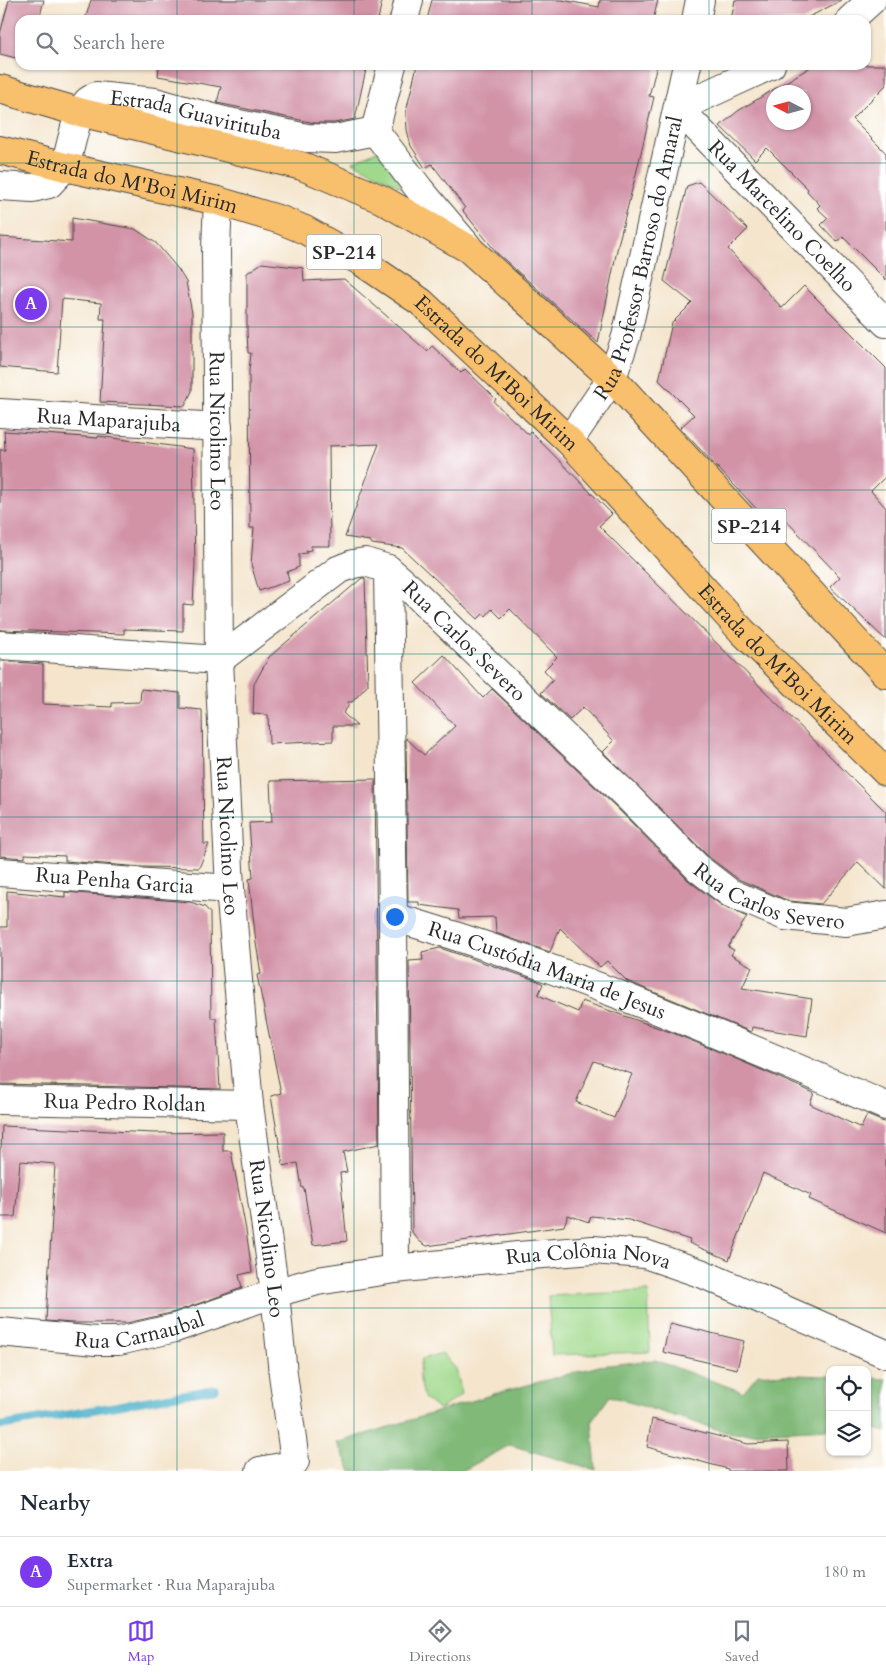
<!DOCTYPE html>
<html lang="en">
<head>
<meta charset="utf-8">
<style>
  :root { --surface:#fff; --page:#f6f6f7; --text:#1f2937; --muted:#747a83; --line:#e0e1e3; --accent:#7c3aed }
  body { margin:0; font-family:Cardo,serif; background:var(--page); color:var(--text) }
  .controls { position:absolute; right:15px; bottom:15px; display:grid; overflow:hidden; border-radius:10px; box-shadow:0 1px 4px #0004 }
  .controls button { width:45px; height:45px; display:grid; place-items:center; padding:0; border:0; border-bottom:1px solid var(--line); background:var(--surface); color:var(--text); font:25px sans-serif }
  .compass { position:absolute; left:766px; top:85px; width:45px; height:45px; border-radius:50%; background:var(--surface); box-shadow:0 1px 4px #0004; rotate:276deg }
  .you { position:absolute; left:394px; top:916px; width:18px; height:18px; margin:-12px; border:4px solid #fff; border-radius:50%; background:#1a73e8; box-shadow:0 0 0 8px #1a73e833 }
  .badge { display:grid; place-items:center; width:32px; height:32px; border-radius:50%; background:var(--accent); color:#fff; font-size:16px; font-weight:700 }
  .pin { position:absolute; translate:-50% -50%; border:2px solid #fff; box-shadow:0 1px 5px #0006 }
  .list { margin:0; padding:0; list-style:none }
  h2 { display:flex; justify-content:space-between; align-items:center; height:65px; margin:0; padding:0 20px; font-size:21px }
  h2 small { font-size:16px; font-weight:400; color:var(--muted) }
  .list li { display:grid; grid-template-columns:32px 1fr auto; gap:15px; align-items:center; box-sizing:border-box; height:70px; padding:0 20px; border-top:1px solid var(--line) }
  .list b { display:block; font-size:19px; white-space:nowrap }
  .list p { margin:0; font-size:16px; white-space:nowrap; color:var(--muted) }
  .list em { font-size:16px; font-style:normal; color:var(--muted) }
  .icon { flex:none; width:28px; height:28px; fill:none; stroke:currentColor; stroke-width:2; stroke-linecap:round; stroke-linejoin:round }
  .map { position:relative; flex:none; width:886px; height:1471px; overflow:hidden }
  .search { position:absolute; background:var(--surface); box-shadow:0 1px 4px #0004; left:15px; right:15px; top:15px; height:55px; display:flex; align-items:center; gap:12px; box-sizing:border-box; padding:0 18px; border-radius:15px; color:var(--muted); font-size:19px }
  .sheet { height:135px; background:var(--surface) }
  nav { display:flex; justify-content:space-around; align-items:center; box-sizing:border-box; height:70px; border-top:1px solid var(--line); background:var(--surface); font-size:14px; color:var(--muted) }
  nav a { display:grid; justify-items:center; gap:2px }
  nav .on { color:var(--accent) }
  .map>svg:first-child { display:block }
  .green { fill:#a0d98c; stroke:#66825c }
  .forest { fill:#80b978; stroke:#567252 }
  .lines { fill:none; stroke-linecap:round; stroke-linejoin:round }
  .stream { stroke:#4aafc9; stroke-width:8 }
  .building { fill:#d293a7; fill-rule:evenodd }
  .minor-casing { stroke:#494743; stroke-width:30 }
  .major-casing { stroke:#494743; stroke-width:30 }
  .minor { stroke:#fff; stroke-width:28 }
  .major { stroke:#f8bf6c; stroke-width:28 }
  .grid { fill:none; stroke:#0f766e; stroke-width:1; stroke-opacity:0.55 }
  .labels { text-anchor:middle; stroke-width:4.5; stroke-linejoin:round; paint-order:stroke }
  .shield { fill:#fff; stroke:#6b6b6b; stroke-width:1 }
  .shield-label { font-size:20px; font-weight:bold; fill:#2b2b2b }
  .street-label { font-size:21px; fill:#2b2b2b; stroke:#fff }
</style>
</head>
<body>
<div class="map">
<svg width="886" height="1471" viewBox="0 0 886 1471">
  <rect width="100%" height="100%" fill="#fff"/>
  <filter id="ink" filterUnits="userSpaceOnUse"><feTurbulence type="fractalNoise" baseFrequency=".02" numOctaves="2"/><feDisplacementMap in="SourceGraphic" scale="10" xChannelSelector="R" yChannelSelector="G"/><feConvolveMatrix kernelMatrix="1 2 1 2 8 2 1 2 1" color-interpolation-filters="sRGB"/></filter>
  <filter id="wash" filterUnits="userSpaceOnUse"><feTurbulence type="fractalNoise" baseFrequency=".0096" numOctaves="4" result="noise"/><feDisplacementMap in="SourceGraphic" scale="20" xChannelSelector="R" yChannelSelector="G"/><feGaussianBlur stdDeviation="1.12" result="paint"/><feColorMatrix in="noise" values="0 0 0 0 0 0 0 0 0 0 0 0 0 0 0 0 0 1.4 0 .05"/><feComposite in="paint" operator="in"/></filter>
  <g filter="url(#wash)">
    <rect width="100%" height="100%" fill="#f4e5cc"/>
    <g class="green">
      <path d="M 379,150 L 403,188 L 353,162 Z"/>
      <path d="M 648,1291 L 650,1352 L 552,1355 L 548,1296 Z"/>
      <path d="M 442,1353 L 456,1369 L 462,1394 L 439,1410 L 424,1398 L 419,1375 L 422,1359 Z"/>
    </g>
    <g class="forest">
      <path d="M 655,1360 L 743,1392 L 758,1374 L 830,1376 L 830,1429 L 732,1434 L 610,1396 L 592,1421 L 596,1470 L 510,1445 L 462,1471 L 351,1471 L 337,1443 L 494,1394 L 599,1366 Z"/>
      <path d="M 867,1378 L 886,1379 L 886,1432 L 867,1427 Z"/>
    </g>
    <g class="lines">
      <path class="stream" d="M 0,1426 L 215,1389"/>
    </g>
    <g id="blocks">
      <g class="building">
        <path d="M 9,0 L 44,0 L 39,20 L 20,20 L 20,59 L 0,54 L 0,34 Z"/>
        <path d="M 91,0 L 382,0 L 378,20 L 85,20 Z"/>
        <path d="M 432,0 L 562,0 L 599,7 L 600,0 L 658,0 L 653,20 L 427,20 Z"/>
        <path d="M 735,0 L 842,0 L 803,20 L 731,20 Z"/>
        <path d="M 159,65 L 367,65 L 355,119 L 334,123 L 315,123 L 217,103 L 221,87 L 158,76 Z"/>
        <path d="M 417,65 L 657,65 L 649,96 L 654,97 L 636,174 L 618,245 L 598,343 L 497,253 L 463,211 L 465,208 L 432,164 L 425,168 L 411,146 L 407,130 L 406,112 Z"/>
        <path d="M 814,65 L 886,65 L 886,85 L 852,119 L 886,153 L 886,280 L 843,237 L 837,242 L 821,225 L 828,218 L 817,208 L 820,205 L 807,191 L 808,189 L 767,148 L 755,160 L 720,126 L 738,111 ZM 774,92 L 804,92 L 804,122 L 774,122 Z"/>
        <path d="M 699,182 L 748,229 L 728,249 L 782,308 L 804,286 L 886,368 L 886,476 L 871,491 L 886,508 L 886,640 L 830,587 L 840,577 L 778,512 L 768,521 L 680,428 L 694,415 L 659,380 L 672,323 L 692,303 L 664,281 L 687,186 Z"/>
        <path d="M 72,218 L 135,229 L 156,243 L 178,269 L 186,282 L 192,313 L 192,391 L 185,406 L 100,402 L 105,319 L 100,319 L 101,303 L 62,299 L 57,372 L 0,367 L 0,237 L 72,242 Z"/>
        <path d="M 262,263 L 303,268 L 304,281 L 344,279 L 427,351 L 432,346 L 461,373 L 465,369 L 496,399 L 494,402 L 529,435 L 531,432 L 612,514 L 599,526 L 886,812 L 886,889 L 858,862 L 821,904 L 789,901 L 738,879 L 709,857 L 603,752 L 614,741 L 583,707 L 570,720 L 541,693 L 553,680 L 544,670 L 557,657 L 510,609 L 501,618 L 492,609 L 486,616 L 483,614 L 478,619 L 402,548 L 372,544 L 370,541 L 345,537 L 379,444 L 329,446 L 330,546 L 311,546 L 311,550 L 306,551 L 307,553 L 299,554 L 299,567 L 287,572 L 289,581 L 259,591 L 251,564 L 254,528 L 250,528 L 249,371 L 251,353 L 248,353 L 247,331 L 247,273 Z"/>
        <path d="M 4,431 L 98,438 L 98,436 L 193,449 L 195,563 L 193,605 L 183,604 L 183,631 L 124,629 L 124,634 L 0,630 L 0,450 L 5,450 Z"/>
        <path d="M 362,578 L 365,578 L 368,685 L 352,702 L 348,702 L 348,707 L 343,713 L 357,726 L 333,726 L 333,741 L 269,744 L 268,715 L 253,714 L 254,684 L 269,657 Z"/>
        <path d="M 444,655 L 483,698 L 492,689 L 617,808 L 689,881 L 721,905 L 747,917 L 728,947 L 734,950 L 731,955 L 752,967 L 742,988 L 812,999 L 807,1036 L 752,1027 L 751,1032 L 627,981 L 607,961 L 600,967 L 560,928 L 550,952 L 496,933 L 495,917 L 459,918 L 458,910 L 419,905 L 419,902 L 408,902 L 406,738 L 424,755 L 455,726 L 415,683 Z"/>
        <path d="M 0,661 L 43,664 L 43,704 L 112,707 L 112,703 L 140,702 L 141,689 L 180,693 L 180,708 L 202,710 L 204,844 L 209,844 L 199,868 L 142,867 L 65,861 L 65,856 L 25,854 L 25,858 L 0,856 Z"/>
        <path d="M 375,779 L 379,1144 L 343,1152 L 347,1172 L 340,1173 L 347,1241 L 313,1245 L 304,1188 L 302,1188 L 298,1163 L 283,1166 L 271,1096 L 281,1093 L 257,975 L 261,974 L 256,943 L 249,879 L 253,878 L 249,823 L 272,822 L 270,781 Z"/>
        <path d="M 7,891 L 65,897 L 65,892 L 190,902 L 205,907 L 210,913 L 211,1018 L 216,1018 L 220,1089 L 0,1084 L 0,927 L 7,927 Z"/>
        <path d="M 440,948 L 538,981 L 543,984 L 538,995 L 578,1012 L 582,1001 L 673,1033 L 741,1061 L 814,1093 L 810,1104 L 861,1128 L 867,1115 L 886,1123 L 886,1233 L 809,1199 L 811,1195 L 763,1173 L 729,1260 L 689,1243 L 690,1240 L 629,1220 L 591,1216 L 589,1222 L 568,1215 L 564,1226 L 427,1246 L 419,1241 L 412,1232 L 409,961 L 423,960 L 422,952 ZM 594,1061 L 632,1074 L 614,1118 L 576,1102 Z"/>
        <path d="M 2,1126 L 154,1133 L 223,1132 L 223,1151 L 231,1151 L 246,1230 L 252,1272 L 239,1275 L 242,1288 L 175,1312 L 127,1323 L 72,1323 L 46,1321 L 55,1164 L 20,1161 L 15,1217 L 0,1217 L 0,1148 L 1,1148 Z"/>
        <path d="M 670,1323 L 744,1341 L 737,1369 L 663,1352 Z"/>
        <path d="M 652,1419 L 748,1444 L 788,1442 L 789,1471 L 728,1471 L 728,1469 L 647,1447 Z"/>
      </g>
    </g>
  </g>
  <g filter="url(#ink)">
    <use href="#blocks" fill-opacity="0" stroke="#494743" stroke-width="1"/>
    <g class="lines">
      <defs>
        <g id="minor">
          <path d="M 404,20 L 409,0"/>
          <path d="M 696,20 L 700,0"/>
          <path d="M 850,20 L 872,0"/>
          <path id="s1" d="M 678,108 L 886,323"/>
          <path d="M 678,108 L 771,65"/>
          <path d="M 375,131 L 420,190 L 468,247"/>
          <path d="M 375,131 L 392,65"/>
          <path id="s2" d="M 0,186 L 33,188 L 49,184 L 65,167 L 79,112 L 88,101 L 96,96 L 155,102 L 224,121 L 307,138 L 335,139 L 375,131"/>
          <path id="s3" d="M 218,201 L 216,248 L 219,660 L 230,889 L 249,1105 L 275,1293 L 283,1374 L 295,1461 L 292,1465 L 260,1471"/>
          <path id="s4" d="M 0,413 L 218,427"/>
          <path id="s5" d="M 569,441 L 612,378 L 626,337 L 687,65"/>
          <path d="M 388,569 L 393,917"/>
          <path id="s6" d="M 0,645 L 219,660 L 338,570 L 353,564 L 365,562 L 388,569 L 410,588 L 493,669 L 628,797 L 699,869 L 730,893 L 785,916 L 846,922 L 886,915"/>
          <path id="s7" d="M 0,872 L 230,889"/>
          <path id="s8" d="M 0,1100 L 249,1105"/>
          <path id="s9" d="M 395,1269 L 393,917 C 563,966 724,1037 886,1106"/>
          <path id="s10" d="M 0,1332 L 96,1341 L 119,1341 L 175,1328 L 275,1293 L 317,1281 L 395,1269 L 518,1256 L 593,1250 L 645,1254 L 703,1274 L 886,1354"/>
        </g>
        <g id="major">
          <path d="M 0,89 L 79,112 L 302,166 L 381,199 L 469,249 L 612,378 L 886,674"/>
          <path id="s11" d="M 0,150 L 65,167 L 218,201 L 281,220 L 305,230 L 362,262 L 421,302 L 569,441 L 742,631 L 886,772"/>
        </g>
      </defs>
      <use href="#minor" class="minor-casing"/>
      <use href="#major" class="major-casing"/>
      <use href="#minor" class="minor"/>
      <use href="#major" class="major"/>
    </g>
  </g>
  <path class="grid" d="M 177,0 L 177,20M 354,0 L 354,20M 532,0 L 532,20M 709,0 L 709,20M 177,65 L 177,1471M 354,65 L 354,1471M 532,65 L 532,1471M 709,65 L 709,1471M 0,163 L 886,163M 0,327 L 886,327M 0,490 L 886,490M 0,654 L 886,654M 0,817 L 886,817M 0,981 L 886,981M 0,1144 L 886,1144M 0,1308 L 886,1308"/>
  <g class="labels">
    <g class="shield">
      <rect x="306.5" y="234.5" width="75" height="35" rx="4"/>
      <rect x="711.5" y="508.5" width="75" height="35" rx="4"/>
    </g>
    <g class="shield-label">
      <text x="344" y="259">SP-214</text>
      <text x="749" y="533">SP-214</text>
    </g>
    <g class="street-label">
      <text dy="7" stroke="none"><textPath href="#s2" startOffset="255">Estrada Guavirituba</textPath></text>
      <text dy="7" stroke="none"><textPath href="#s11" startOffset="136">Estrada do M'Boi Mirim</textPath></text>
      <text dy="7" stroke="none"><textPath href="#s1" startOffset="150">Rua Marcelino Coelho</textPath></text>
      <text dy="7" stroke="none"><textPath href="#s5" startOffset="199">Rua Professor Barroso do Amaral</textPath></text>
      <text dy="7" stroke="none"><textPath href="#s11" startOffset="556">Estrada do M'Boi Mirim</textPath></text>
      <text dy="7" stroke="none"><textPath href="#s4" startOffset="109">Rua Maparajuba</textPath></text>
      <text dy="7" stroke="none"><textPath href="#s3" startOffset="230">Rua Nicolino Leo</textPath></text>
      <text dy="7" stroke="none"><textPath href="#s6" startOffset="526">Rua Carlos Severo</textPath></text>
      <text dy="7" stroke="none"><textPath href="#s11" startOffset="961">Estrada do M'Boi Mirim</textPath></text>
      <text dy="7" stroke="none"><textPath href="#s3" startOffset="635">Rua Nicolino Leo</textPath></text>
      <text dy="7" stroke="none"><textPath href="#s7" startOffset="115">Rua Penha Garcia</textPath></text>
      <text dy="7" stroke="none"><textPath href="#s6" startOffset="931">Rua Carlos Severo</textPath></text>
      <text dy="7" stroke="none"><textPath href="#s9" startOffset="515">Rua Custódia Maria de Jesus</textPath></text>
      <text dy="7" stroke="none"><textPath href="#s8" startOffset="125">Rua Pedro Roldan</textPath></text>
      <text dy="7" stroke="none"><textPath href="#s3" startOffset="1040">Rua Nicolino Leo</textPath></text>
      <text dy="7" stroke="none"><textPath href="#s10" startOffset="600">Rua Colônia Nova</textPath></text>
      <text dy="7" stroke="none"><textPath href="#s10" startOffset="141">Rua Carnaubal</textPath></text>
    </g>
  </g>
</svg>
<div class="controls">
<button><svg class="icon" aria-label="locate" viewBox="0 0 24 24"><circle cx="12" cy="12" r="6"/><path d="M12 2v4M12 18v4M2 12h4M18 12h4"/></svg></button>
<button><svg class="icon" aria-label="layers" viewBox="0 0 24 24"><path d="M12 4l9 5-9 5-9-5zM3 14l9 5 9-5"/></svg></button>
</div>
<svg class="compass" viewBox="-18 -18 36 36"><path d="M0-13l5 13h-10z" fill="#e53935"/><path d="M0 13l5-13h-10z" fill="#747a83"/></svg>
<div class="you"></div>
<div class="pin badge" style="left:31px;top:304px">A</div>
<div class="search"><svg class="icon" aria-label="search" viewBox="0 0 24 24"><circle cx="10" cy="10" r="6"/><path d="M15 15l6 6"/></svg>Search here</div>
</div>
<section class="sheet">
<h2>Nearby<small></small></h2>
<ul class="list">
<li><span class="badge">A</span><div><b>Extra</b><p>Supermarket · Rua Maparajuba</p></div><em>180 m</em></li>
</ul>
</section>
<nav>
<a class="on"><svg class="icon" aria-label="map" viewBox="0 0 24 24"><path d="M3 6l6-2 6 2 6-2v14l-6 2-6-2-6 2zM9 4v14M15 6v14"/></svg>Map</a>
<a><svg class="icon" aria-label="directions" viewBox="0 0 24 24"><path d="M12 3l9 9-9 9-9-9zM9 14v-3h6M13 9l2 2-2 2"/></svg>Directions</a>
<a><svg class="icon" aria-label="saved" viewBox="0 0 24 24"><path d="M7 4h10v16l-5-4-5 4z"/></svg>Saved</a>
</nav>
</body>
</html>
